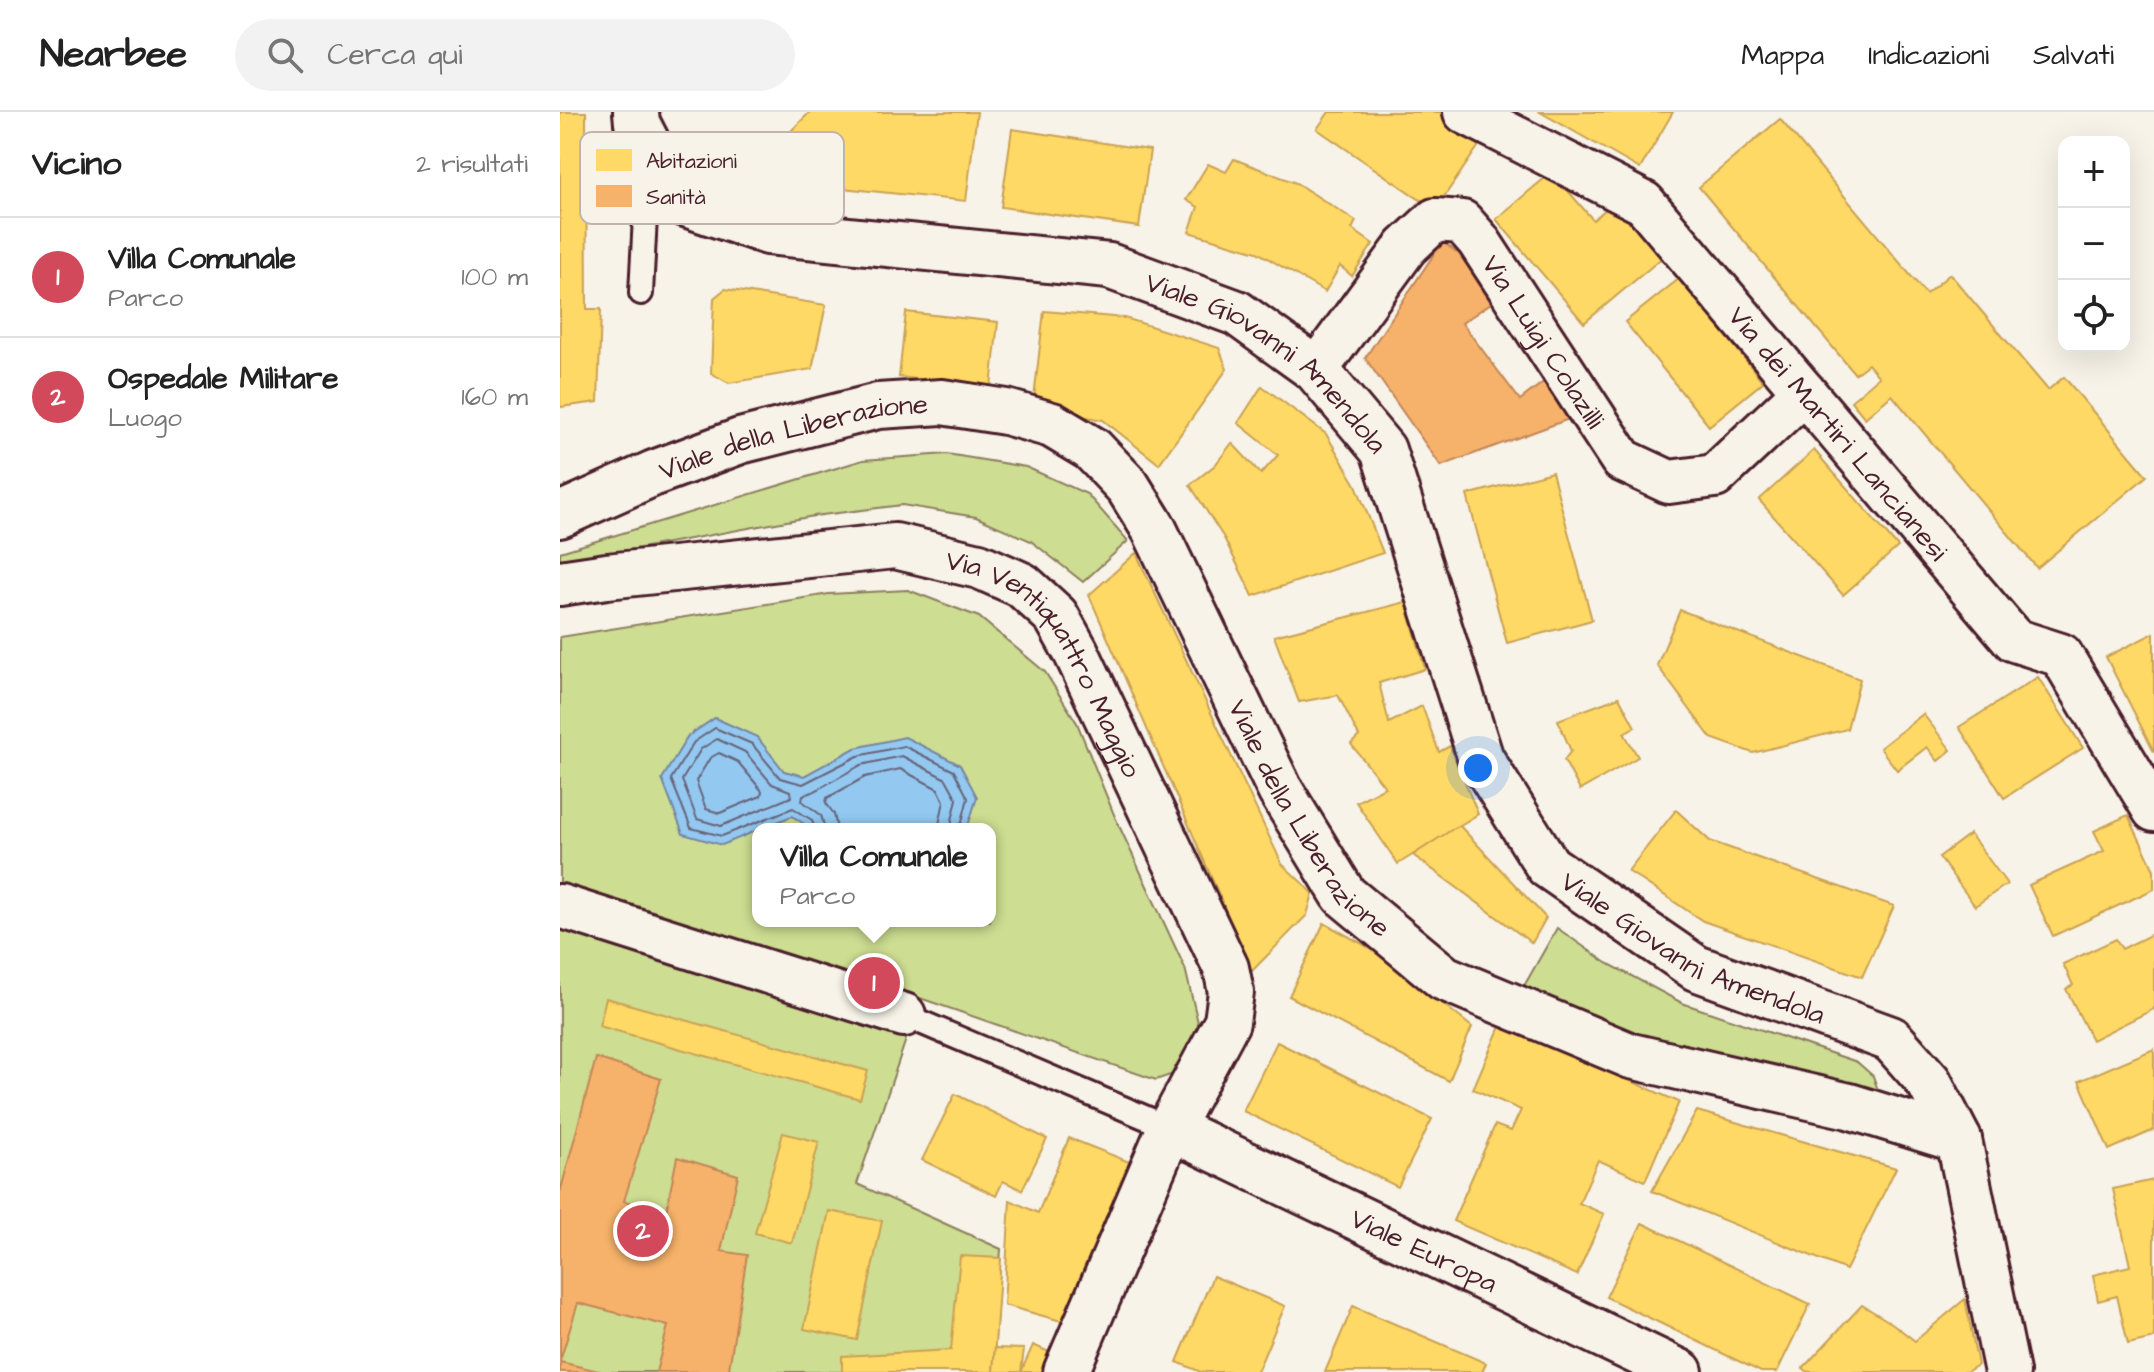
<!DOCTYPE html>
<html lang="it">
<head>
<meta charset="utf-8">
<style>
  :root { --surface:#fff; --page:#f2f2f2; --text:#222; --muted:#767676; --line:#e0e0e0; --accent:#d1495b }
  body { margin:0; font-family:"Architects Daughter",sans-serif; background:var(--page); color:var(--text) }
  .controls { position:absolute; right:24px; top:24px; display:grid; overflow:hidden; border-radius:16px; box-shadow:0 8px 32px #0002 }
  .controls button { width:72px; height:72px; display:grid; place-items:center; padding:0; border:0; border-bottom:2px solid var(--line); background:var(--surface); color:var(--text); font:40px sans-serif }
  .you { position:absolute; left:918px; top:656px; width:28px; height:28px; margin:-20px; border:6px solid #fff; border-radius:50%; background:#1a73e8; box-shadow:0 0 0 12px #1a73e833 }
  .badge { display:grid; place-items:center; width:52px; height:52px; border-radius:50%; background:var(--accent); color:#fff; font-size:26px; font-weight:700 }
  .pin { position:absolute; translate:-50% -50%; border:4px solid #fff; box-shadow:0 2px 8px #0006 }
  .popup { position:absolute; left:192px; top:711px; width:244px; height:104px; box-sizing:border-box; display:grid; place-content:center; border-radius:16px; background:var(--surface); filter:drop-shadow(0 2px 6px #0005); font-size:26px; white-space:nowrap; color:var(--muted) }
  .popup b { font-size:30px; color:var(--text) }
  .popup::after { content:''; position:absolute; left:50%; top:100%; margin-left:-16px; border:16px solid transparent; border-top-color:var(--surface) }
  .list { margin:0; padding:0; list-style:none }
  h2 { display:flex; justify-content:space-between; align-items:center; height:104px; margin:0; padding:0 32px; font-size:34px }
  h2 small { font-size:26px; font-weight:400; color:var(--muted) }
  .list li { display:grid; grid-template-columns:52px 1fr auto; gap:24px; align-items:center; box-sizing:border-box; height:120px; padding:0 32px; border-top:2px solid var(--line) }
  .list b { display:block; font-size:30px; white-space:nowrap }
  .list p { margin:0; font-size:26px; white-space:nowrap; color:var(--muted) }
  .list em { font-size:26px; font-style:normal; color:var(--muted) }
  .icon { flex:none; width:44px; height:44px; fill:none; stroke:currentColor; stroke-width:2; stroke-linecap:round; stroke-linejoin:round }
  .map { position:relative; flex:none; width:1594px; height:1260px; overflow:hidden }
  header { display:flex; align-items:center; gap:48px; box-sizing:border-box; height:112px; padding:0 40px; background:var(--surface); border-bottom:2px solid var(--line) }
  header strong { font-size:38px }
  nav { display:flex; gap:44px; margin-inline-start:auto; font-size:28px }
  .search { width:560px; height:72px; background:var(--page); display:flex; align-items:center; gap:20px; box-sizing:border-box; padding:0 28px; border-radius:44px; color:var(--muted); font-size:30px }
  main { display:flex }
  aside { flex:1; background:var(--surface) }
  .map>svg:first-child { display:block }
  .green { fill:#cddd91; stroke:#8c7e5e; stroke-width:2; fill-rule:evenodd }
  .water { fill:#93c9f1; stroke:#7685a2; stroke-width:2 }
  .homes { fill:#ffd966; stroke:#c9a154; stroke-width:2 }
  .health { fill:#f6b26b; stroke:#c28658; stroke-width:2 }
  .lines { fill:none; stroke-linecap:round; stroke-linejoin:round }
  .shore { stroke:#67637a; stroke-width:2 }
  .lane-casing { stroke:#4a1f2b; stroke-width:28 }
  .street-casing { stroke:#4a1f2b; stroke-width:48 }
  .secondary-casing { stroke:#4a1f2b; stroke-width:50 }
  .lane { stroke:#f7f3e8; stroke-width:22 }
  .street { stroke:#f7f3e8; stroke-width:42 }
  .secondary { stroke:#f7f3e8; stroke-width:44 }
  .labels { text-anchor:middle; stroke-width:8; stroke-linejoin:round; paint-order:stroke }
  .street-label { font-size:28px; fill:#4a1f2b; stroke:#f7f3e8 }
  .key { fill:#f7f3e8; stroke:#c3b3af; stroke-width:2 }
  .key-label { font-size:22px; fill:#4a1f2b }
</style>
</head>
<body>
<header>
<strong>Nearbee</strong>
<div class="search"><svg class="icon" aria-label="search" viewBox="0 0 24 24"><circle cx="10" cy="10" r="6"/><path d="M15 15l6 6"/></svg>Cerca qui</div>
<nav><a>Mappa</a><a>Indicazioni</a><a>Salvati</a></nav>
</header>
<main>
<aside>
<h2>Vicino<small>2 risultati</small></h2>
<ul class="list">
<li><span class="badge">1</span><div><b>Villa Comunale</b><p>Parco</p></div><em>100 m</em></li>
<li><span class="badge">2</span><div><b>Ospedale Militare</b><p>Luogo</p></div><em>160 m</em></li>
</ul>
</aside>
<div class="map">
<svg width="1594" height="1260" viewBox="0 0 1594 1260">
  <rect width="100%" height="100%" fill="#f7f3e8"/>
  <filter id="ink" filterUnits="userSpaceOnUse"><feTurbulence type="fractalNoise" baseFrequency=".0125" numOctaves="2"/><feDisplacementMap in="SourceGraphic" scale="16" xChannelSelector="R" yChannelSelector="G"/><feConvolveMatrix kernelMatrix="1 2 1 2 8 2 1 2 1" color-interpolation-filters="sRGB"/></filter>
  <g filter="url(#ink)">
    <g class="green">
      <path d="M 387,342 L 466,355 L 527,382 L 568,429 L 523,470 L 471,429 L 416,405 L 342,393 L 254,404 L 0,451 L 0,440 L 303,348 Z"/>
      <path d="M 348,478 L 419,505 L 485,560 L 517,611 L 555,705 L 625,856 L 640,919 L 622,959 L 596,968 L 360,886 L 297,1072 L 441,1137 L 433,1260 L 0,1260 L 0,525 L 269,482 ZM 198,717 L 430,717 L 430,809 L 198,809 Z"/>
      <path d="M 997,816 L 1047,851 L 1122,891 L 1297,950 L 1313,964 L 1319,981 L 1079,924 L 964,874 Z"/>
    </g>
    <path class="water" d="M 155,606 L 197,625 L 224,659 L 244,664 L 295,636 L 345,625 L 400,653 L 417,685 L 407,717 L 252,717 L 232,704 L 162,733 L 123,722 L 102,667 L 128,624 Z"/>
    <g class="homes">
      <path d="M 0,0 L 26,0 L 27,197 L 41,197 L 38,290 L 0,295 Z"/>
      <path d="M 250,0 L 417,0 L 406,89 L 215,69 L 219,31 Z"/>
      <path d="M 769,0 L 886,0 L 924,26 L 875,98 L 757,17 Z"/>
      <path d="M 980,0 L 1113,0 L 1080,57 Z"/>
      <path d="M 1220,7 L 1366,182 L 1390,162 L 1488,278 L 1504,265 L 1587,364 L 1477,456 L 1332,283 L 1305,306 L 1291,289 L 1319,265 L 1308,252 L 1295,262 L 1139,75 Z"/>
      <path d="M 452,17 L 590,38 L 579,115 L 441,95 Z"/>
      <path d="M 674,47 L 736,71 L 796,109 L 792,117 L 813,132 L 792,164 L 780,154 L 765,180 L 697,140 L 629,120 L 638,95 L 626,88 L 648,52 L 666,60 Z"/>
      <path d="M 992,60 L 1033,108 L 1053,91 L 1070,111 L 1084,99 L 1115,135 L 1024,211 L 936,107 Z"/>
      <path d="M 1120,166 L 1203,270 L 1149,314 L 1065,210 Z"/>
      <path d="M 165,177 L 266,193 L 252,257 L 169,271 L 151,261 L 154,186 Z"/>
      <path d="M 484,199 L 565,206 L 659,236 L 667,257 L 599,352 L 543,308 L 473,295 Z"/>
      <path d="M 346,200 L 438,210 L 431,275 L 339,265 Z"/>
      <path d="M 702,274 L 766,322 L 796,373 L 823,441 L 693,484 L 664,426 L 630,373 L 655,353 L 672,331 L 701,362 L 718,343 L 678,311 Z"/>
      <path d="M 1254,338 L 1338,435 L 1283,483 L 1199,388 Z"/>
      <path d="M 992,360 L 1032,508 L 947,531 L 907,383 Z"/>
      <path d="M 576,441 L 722,752 L 753,781 L 747,803 L 692,859 L 529,483 Z"/>
      <path d="M 846,490 L 865,557 L 819,571 L 829,611 L 862,594 L 879,640 L 890,634 L 918,702 L 838,752 L 796,690 L 825,675 L 791,632 L 799,624 L 778,583 L 739,590 L 714,524 Z"/>
      <path d="M 1120,498 L 1300,567 L 1287,617 L 1193,641 L 1151,626 L 1097,553 Z"/>
      <path d="M 1594,521 L 1594,640 L 1546,545 Z"/>
      <path d="M 1478,565 L 1523,636 L 1444,686 L 1399,615 Z"/>
      <path d="M 1059,585 L 1075,615 L 1064,621 L 1078,645 L 1020,678 L 1004,648 L 1011,639 L 998,608 Z"/>
      <path d="M 1363,602 L 1391,638 L 1378,649 L 1367,635 L 1337,658 L 1320,636 Z"/>
      <path d="M 1116,698 L 1150,729 L 1334,794 L 1302,865 L 1143,809 L 1068,759 Z"/>
      <path d="M 1568,703 L 1594,758 L 1594,777 L 1493,824 L 1469,773 L 1544,739 L 1534,719 Z"/>
      <path d="M 899,713 L 986,806 L 972,831 L 853,743 Z"/>
      <path d="M 1410,722 L 1447,772 L 1415,794 L 1379,745 Z"/>
      <path d="M 764,811 L 821,842 L 912,915 L 889,969 L 729,884 Z"/>
      <path d="M 1594,821 L 1594,897 L 1532,928 L 1506,877 L 1513,873 L 1503,852 L 1556,827 L 1562,837 Z"/>
      <path d="M 46,886 L 308,959 L 300,987 L 39,914 Z"/>
      <path d="M 941,912 L 1119,990 L 1085,1069 L 1038,1048 L 1019,1091 L 1044,1102 L 1017,1163 L 893,1109 L 935,1013 L 951,1019 L 961,998 L 913,977 Z"/>
      <path d="M 717,930 L 872,1007 L 838,1075 L 683,999 Z"/>
      <path d="M 1594,937 L 1594,1018 L 1549,1038 L 1519,969 Z"/>
      <path d="M 395,982 L 487,1027 L 462,1078 L 443,1069 L 436,1084 L 362,1048 Z"/>
      <path d="M 1137,999 L 1336,1056 L 1286,1158 L 1092,1079 Z"/>
      <path d="M 223,1021 L 259,1030 L 232,1131 L 195,1121 Z"/>
      <path d="M 509,1026 L 577,1053 L 512,1212 L 444,1193 L 450,1088 L 478,1101 Z"/>
      <path d="M 1594,1068 L 1594,1226 L 1568,1232 L 1557,1184 L 1538,1189 L 1533,1163 L 1570,1154 L 1553,1077 Z"/>
      <path d="M 269,1099 L 322,1109 L 297,1228 L 244,1217 Z"/>
      <path d="M 1082,1111 L 1250,1192 L 1217,1260 L 1201,1260 L 1046,1185 Z"/>
      <path d="M 400,1144 L 441,1146 L 433,1260 L 282,1260 L 282,1244 L 391,1238 Z"/>
      <path d="M 653,1164 L 725,1194 L 697,1260 L 641,1260 L 617,1250 Z"/>
      <path d="M 1405,1187 L 1418,1253 L 1406,1260 L 1248,1260 L 1243,1256 L 1302,1193 L 1333,1212 L 1355,1229 Z"/>
      <path d="M 793,1194 L 926,1251 L 922,1260 L 765,1260 Z"/>
      <path d="M 473,1233 L 496,1243 L 488,1260 L 461,1260 Z"/>
      <path d="M 435,1236 L 464,1237 L 461,1260 L 433,1260 Z"/>
    </g>
    <g class="health">
      <path d="M 882,130 L 913,151 L 944,182 L 902,211 L 960,288 L 999,258 L 1028,300 L 881,354 L 805,246 Z"/>
      <path d="M 36,946 L 101,967 L 64,1089 L 106,1100 L 117,1045 L 178,1063 L 161,1139 L 187,1143 L 169,1257 L 192,1260 L 96,1260 L 108,1214 L 18,1191 L 0,1249 L 0,1081 Z"/>
      <path d="M 0,1250 L 43,1260 L 0,1260 Z"/>
    </g>
    <g class="lines">
      <g class="shore">
        <path d="M 157,627 L 185,640 L 212,672 L 230,679 L 231,685 L 161,714 L 137,707 L 122,668 L 141,637 Z"/>
        <path d="M 159,641 L 178,650 L 202,679 L 201,684 L 160,701 L 146,697 L 136,669 L 150,646 Z"/>
        <path d="M 255,717 L 252,708 L 233,696 L 162,724 L 131,716 L 111,667 L 134,630 L 155,616 L 192,632 L 220,666 L 243,672 L 298,644 L 344,634 L 394,659 L 408,686 L 400,717"/>
        <path d="M 265,717 L 261,703 L 242,689 L 243,683 L 253,680 L 301,653 L 342,644 L 386,667 L 397,687 L 390,717"/>
        <path d="M 277,717 L 274,702 L 266,691 L 267,686 L 305,665 L 340,657 L 378,677 L 384,689 L 378,717"/>
      </g>
      <defs>
        <g id="lane">
          <path d="M 81,181 L 88,48"/>
          <path d="M 344,903 L 610,1016"/>
        </g>
        <g id="street">
          <path id="s1" d="M 905,0 L 1084,91 L 1454,528 L 1501,543 L 1594,698"/>
          <path id="s2" d="M 756,258 L 846,135 L 875,108 L 902,110 L 918,128 L 1062,348 L 1109,370 L 1155,364 L 1244,280"/>
          <path d="M 0,794 L 344,903"/>
        </g>
        <g id="secondary">
          <path id="s3" d="M 76,0 L 77,11 L 117,89 L 208,120 L 549,154 L 677,201 L 756,258 L 823,338 L 921,647 L 988,754 L 1136,856 L 1331,927 L 1369,970 L 1399,1028 L 1447,1260"/>
          <path id="s4" d="M 0,403 L 94,361 L 180,329 L 318,294 L 382,290 L 446,300 L 492,313 L 532,337 L 568,375 L 594,417 L 720,678 L 784,783 L 884,866 L 1071,944 L 1289,994 L 1399,1028"/>
          <path id="s5" d="M 0,471 L 47,464 L 335,434 L 419,454 L 462,473 L 496,504 L 516,540 L 666,856 L 671,880 L 667,910 L 610,1016 L 506,1260"/>
          <path id="s6" d="M 610,1016 L 1120,1260"/>
        </g>
      </defs>
      <use href="#lane" class="lane-casing"/>
      <use href="#street" class="street-casing"/>
      <use href="#secondary" class="secondary-casing"/>
      <use href="#lane" class="lane"/>
      <use href="#street" class="street"/>
      <use href="#secondary" class="secondary"/>
    </g>
  </g>
  <g class="labels">
    <g class="street-label">
      <text dy="10" stroke="none"><textPath href="#s2" startOffset="364">Via Luigi Colazilli</textPath></text>
      <text dy="10" stroke="none"><textPath href="#s3" startOffset="726">Viale Giovanni Amendola</textPath></text>
      <text dy="10" stroke="none"><textPath href="#s1" startOffset="502">Via dei Martiri Lancianesi</textPath></text>
      <text dy="10" stroke="none"><textPath href="#s4" startOffset="248">Viale della Liberazione</textPath></text>
      <text dy="10" stroke="none"><textPath href="#s5" startOffset="542">Via Ventiquattro Maggio</textPath></text>
      <text dy="10" stroke="none"><textPath href="#s4" startOffset="992">Viale della Liberazione</textPath></text>
      <text dy="10" stroke="none"><textPath href="#s3" startOffset="1494">Viale Giovanni Amendola</textPath></text>
      <text dy="10" stroke="none"><textPath href="#s6" startOffset="282">Viale Europa</textPath></text>
    </g>
  </g>
  <rect x="20" y="20" width="264" height="92" rx="12" class="key"/>
  <rect x="36" y="37" width="36" height="22" fill="#ffd966"/>
  <rect x="36" y="73" width="36" height="22" fill="#f6b26b"/>
  <g class="key-label">
    <text x="86" y="56">Abitazioni</text>
    <text x="86" y="92">Sanità</text>
  </g>
</svg>
<div class="controls">
<button>+</button>
<button>−</button>
<button><svg class="icon" aria-label="locate" viewBox="0 0 24 24"><circle cx="12" cy="12" r="6"/><path d="M12 2v4M12 18v4M2 12h4M18 12h4"/></svg></button>
</div>
<div class="you"></div>
<div class="pin badge" style="left:314px;top:871px">1</div>
<div class="popup"><b>Villa Comunale</b>Parco</div>
<div class="pin badge" style="left:83px;top:1119px">2</div>
</div>
</main>
</body>
</html>
